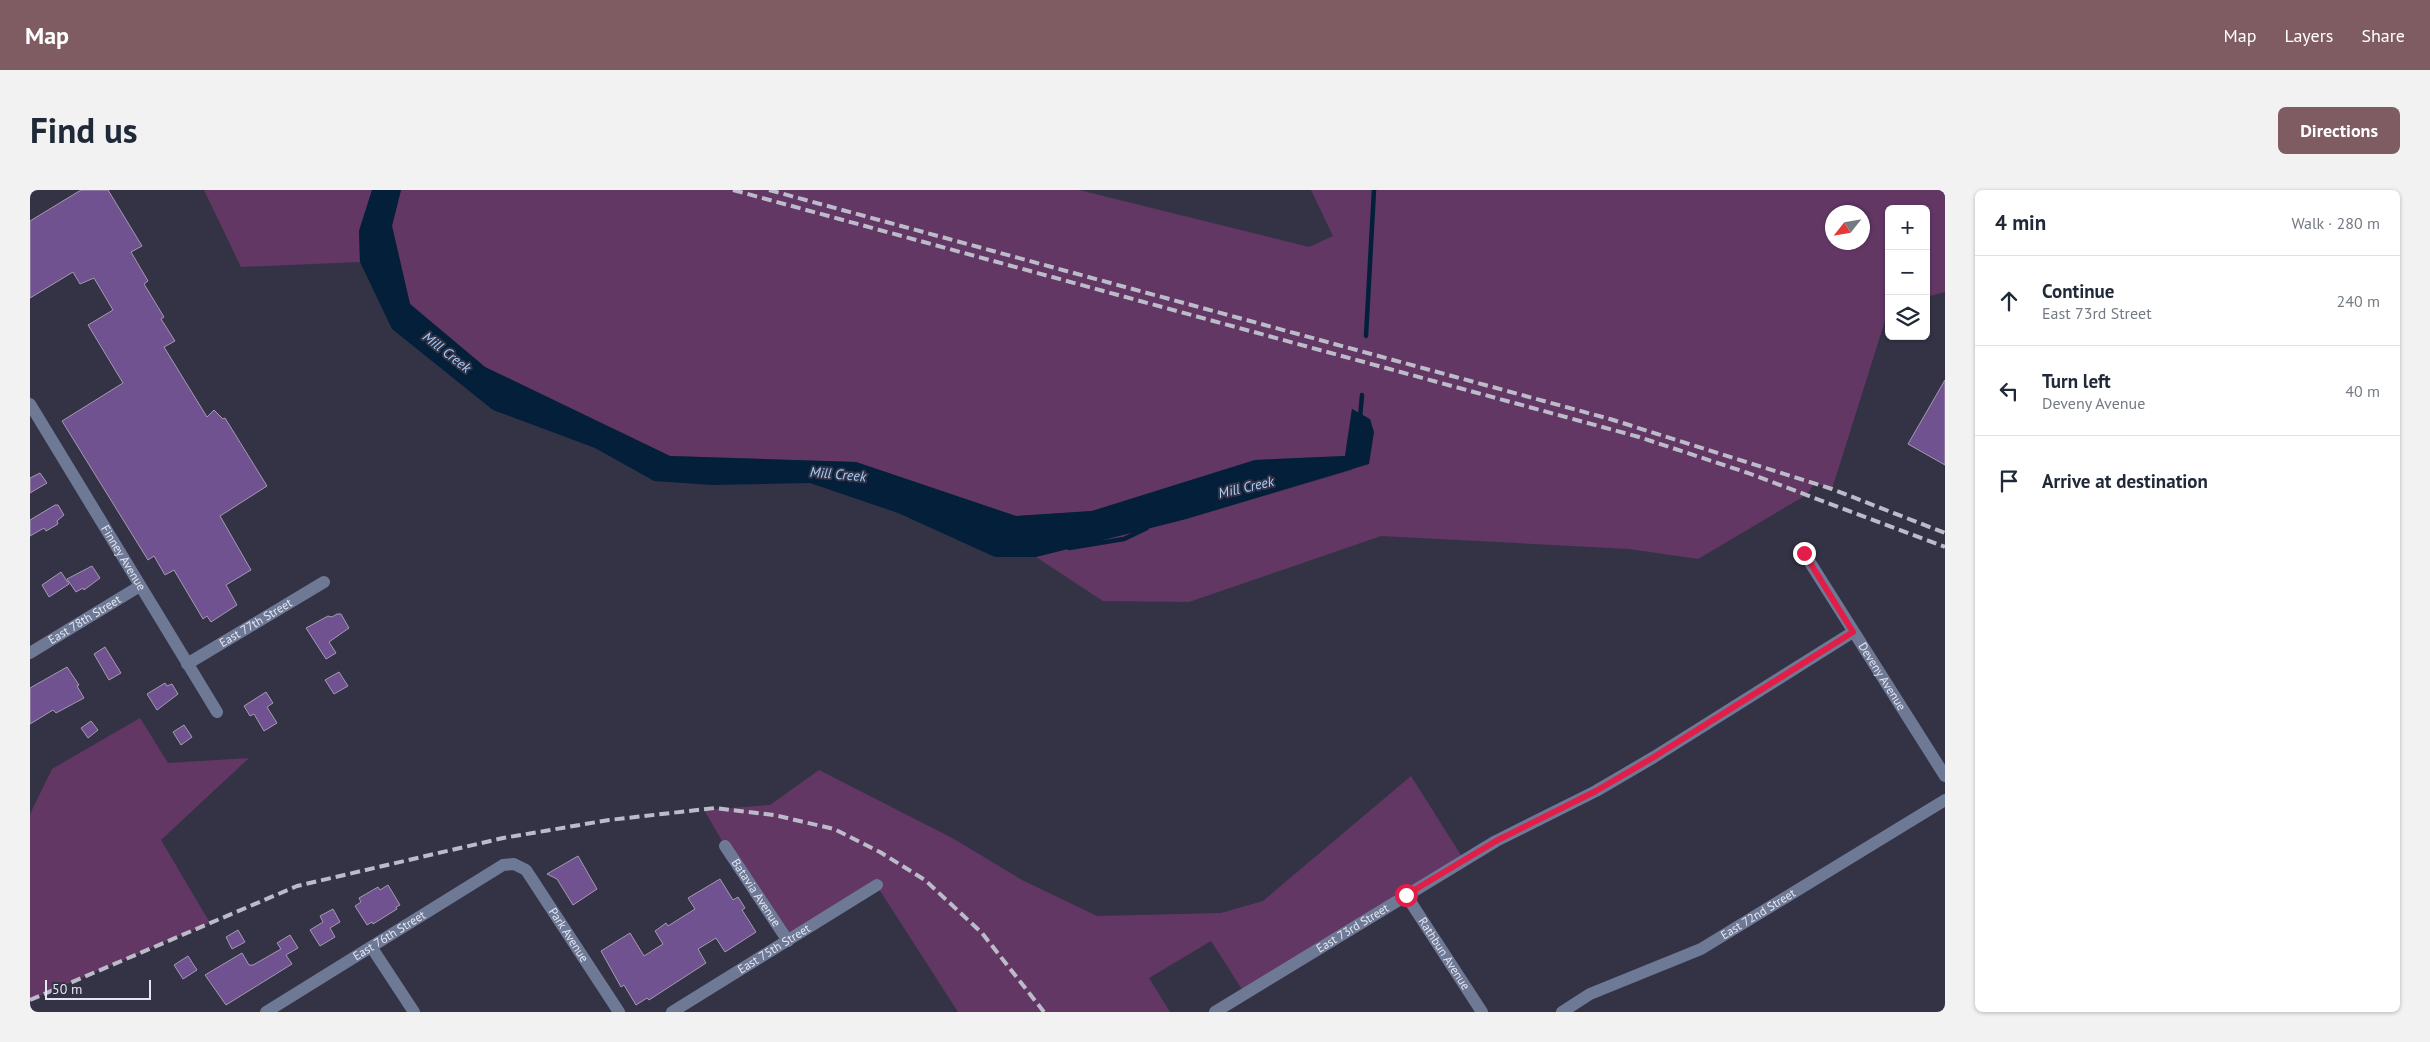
<!DOCTYPE html>
<html lang="en">
<head>
<meta charset="utf-8">
<style>
  :root { --surface:#fff; --page:#f2f2f3; --text:#1f2937; --muted:#747a83; --line:#e0e1e3; --accent:#7f5c62 }
  body { margin:0; font-family:"PT Sans",sans-serif; background:var(--page); color:var(--text) }
  .controls { position:absolute; right:15px; top:15px; display:grid; overflow:hidden; border-radius:8px; box-shadow:0 1px 4px #0004 }
  .controls button { width:45px; height:45px; display:grid; place-items:center; padding:0; border:0; border-bottom:1px solid var(--line); background:var(--surface); color:var(--text); font:25px sans-serif }
  .compass { position:absolute; left:1795px; top:15px; width:45px; height:45px; border-radius:50%; background:var(--surface); box-shadow:0 1px 4px #0004; rotate:239deg }
  .scale { position:absolute; left:15px; bottom:12px; width:106px; box-sizing:border-box; padding-left:5px; border:2px solid #e6e6f2; border-top:0; font-size:14px; line-height:18px; white-space:nowrap; color:#e6e6f2; -webkit-text-stroke:4px #343346; paint-order:stroke }
  .stop { position:absolute; width:15px; height:15px; margin:-11px; border:4px solid #e11d48; border-radius:50%; background:#fff }
  .stop.end { background:#e11d48; border-color:#fff; box-shadow:0 1px 5px #0008 }
  .list { margin:0; padding:0; list-style:none }
  h2 { display:flex; justify-content:space-between; align-items:center; height:65px; margin:0; padding:0 20px; font-size:21px }
  h2 small { font-size:16px; font-weight:400; color:var(--muted) }
  .list li { display:grid; grid-template-columns:32px 1fr auto; gap:15px; align-items:center; box-sizing:border-box; height:90px; padding:0 20px; border-top:1px solid var(--line) }
  .list b { display:block; font-size:19px; white-space:nowrap }
  .list p { margin:0; font-size:16px; white-space:nowrap; color:var(--muted) }
  .list em { font-size:16px; font-style:normal; color:var(--muted) }
  .icon { flex:none; width:28px; height:28px; fill:none; stroke:currentColor; stroke-width:2; stroke-linecap:round; stroke-linejoin:round }
  .map { position:relative; flex:none; width:1915px; height:822px; overflow:hidden; border-radius:8px }
  header { display:flex; align-items:center; gap:30px; box-sizing:border-box; height:70px; padding:0 25px; background:var(--accent); color:#fff }
  header strong { font-size:24px }
  nav { display:flex; gap:28px; margin-inline-start:auto; font-size:18px }
  .intro { display:flex; align-items:center; justify-content:space-between; box-sizing:border-box; height:120px; padding:0 30px }
  h1 { margin:0; font-size:35px }
  .button { padding:12px 22px; border-radius:8px; background:var(--accent); color:#fff; font-size:18px; font-weight:700 }
  main { display:flex; gap:30px; padding:0 30px }
  aside { flex:1; background:var(--surface); border-radius:8px; box-shadow:0 1px 4px #0004 }
  .map>svg:first-child { display:block }
  .green { fill:#623764; fill-rule:evenodd }
  .water { fill:#031f39 }
  .lines { fill:none; stroke-linecap:round; stroke-linejoin:round }
  .stream { stroke:#031f39; stroke-width:4.5 }
  .building { fill:#715290; stroke:#a49ab0 }
  .minor { stroke:#6e7995; stroke-width:12 }
  .rail { stroke:#bcbbc9; stroke-width:4; stroke-dasharray:10 5; stroke-linecap:butt }
  .route { stroke:#e11d48; stroke-width:6 }
  .labels { text-anchor:middle; stroke-width:4; stroke-linejoin:round; paint-order:stroke }
  .street-label { font-size:12px; fill:#e6e6f2; stroke:#343346 }
  .water-label { font-size:14px; font-style:italic; fill:#a5d1fe; stroke:#343346 }
</style>
</head>
<body>
<header>
<strong>Map</strong>
<nav><a>Map</a><a>Layers</a><a>Share</a></nav>
</header>
<div class="intro"><h1>Find us</h1><a class="button">Directions</a></div>
<main>
<div class="map">
<svg width="1915" height="822" viewBox="0 0 1915 822">
  <rect width="100%" height="100%" fill="#343346"/>
  <g class="green">
    <path d="M 174,0 L 342,0 L 329,41 L 330,72 L 211,77 Z"/>
    <path d="M 371,0 L 1049,0 L 1279,57 L 1303,46 L 1281,0 L 1915,0 L 1915,102 L 1896,107 L 1896,19 L 1859,19 L 1859,118 L 1802,299 L 1785,293 L 1776,305 L 1668,369 L 1599,359 L 1351,346 L 1159,412 L 1073,411 L 1006,367 L 1156,329 L 1322,280 L 1330,224 L 1322,219 L 1315,266 L 1225,270 L 1062,321 L 986,326 L 826,272 L 640,266 L 455,177 L 380,114 L 362,36 ZM 1802,22 L 1832,22 L 1832,52 L 1802,52 Z"/>
    <path d="M 110,528 L 138,573 L 219,568 L 131,650 L 180,733 L 0,810 L 0,624 L 22,579 Z"/>
    <path d="M 789,580 L 924,649 L 992,690 L 1067,726 L 1191,723 L 1233,711 L 1381,586 L 1434,670 L 1215,804 L 1181,751 L 1119,788 L 1140,822 L 928,822 L 847,696 L 758,751 L 695,656 L 674,620 L 740,615 Z"/>
  </g>
  <path class="water" d="M 342,0 L 371,0 L 362,36 L 380,114 L 455,177 L 640,266 L 826,272 L 986,326 L 1062,321 L 1225,270 L 1315,266 L 1322,219 L 1340,229 L 1344,242 L 1339,274 L 1156,329 L 1006,367 L 965,367 L 868,323 L 780,293 L 682,295 L 624,291 L 565,258 L 463,220 L 362,139 L 330,72 L 329,41 Z"/>
  <g class="lines">
    <g class="stream">
      <path d="M 1336,146 L 1344,0"/>
      <path d="M 1330,228 L 1332,205"/>
      <path d="M 1039,358 L 1094,349 L 1117,338"/>
    </g>
  </g>
  <g class="building">
    <path d="M 51,0 L 78,0 L 112,56 L 101,62 L 118,91 L 114,94 L 134,127 L 131,129 L 145,151 L 134,157 L 177,227 L 184,220 L 193,229 L 195,228 L 237,296 L 190,326 L 221,380 L 196,395 L 207,415 L 181,432 L 177,426 L 173,429 L 144,380 L 135,385 L 124,366 L 118,370 L 32,231 L 93,193 L 58,135 L 83,120 L 64,88 L 50,94 L 43,82 L 0,108 L 0,31 Z"/>
    <path d="M 1915,190 L 1915,275 L 1878,254 Z"/>
    <path d="M 10,283 L 17,293 L 0,303 L 0,288 Z"/>
    <path d="M 25,315 L 28,315 L 34,325 L 27,331 L 28,334 L 16,341 L 14,338 L 0,346 L 0,330 Z"/>
    <path d="M 62,376 L 70,388 L 54,400 L 53,398 L 46,402 L 37,389 Z"/>
    <path d="M 31,382 L 39,394 L 19,407 L 12,395 Z"/>
    <path d="M 307,424 L 311,424 L 319,438 L 299,452 L 306,463 L 296,469 L 276,438 L 298,426 L 302,427 Z"/>
    <path d="M 75,457 L 91,483 L 79,490 L 64,464 Z"/>
    <path d="M 37,477 L 49,495 L 47,496 L 54,508 L 26,523 L 23,520 L 0,534 L 0,498 Z"/>
    <path d="M 309,482 L 318,496 L 304,504 L 295,490 Z"/>
    <path d="M 135,493 L 137,496 L 142,494 L 148,504 L 127,520 L 117,504 Z"/>
    <path d="M 236,502 L 243,513 L 237,517 L 247,533 L 234,541 L 224,524 L 220,526 L 214,516 Z"/>
    <path d="M 61,531 L 68,540 L 58,548 L 51,538 Z"/>
    <path d="M 154,535 L 162,547 L 151,555 L 143,542 Z"/>
    <path d="M 548,666 L 567,699 L 543,715 L 527,689 L 517,684 Z"/>
    <path d="M 690,689 L 703,710 L 708,707 L 715,718 L 712,720 L 726,742 L 695,762 L 686,748 L 668,759 L 676,773 L 619,810 L 617,808 L 606,815 L 594,795 L 591,797 L 571,761 L 600,743 L 614,766 L 633,754 L 625,741 L 636,733 L 638,736 L 665,719 L 658,708 Z"/>
    <path d="M 358,695 L 370,715 L 366,717 L 367,719 L 343,734 L 342,732 L 337,735 L 325,716 L 331,712 L 329,708 L 348,697 L 350,700 Z"/>
    <path d="M 303,719 L 310,732 L 300,738 L 305,747 L 290,756 L 280,740 L 293,732 L 290,726 Z"/>
    <path d="M 208,740 L 215,752 L 202,759 L 196,747 Z"/>
    <path d="M 260,745 L 268,758 L 256,765 L 262,774 L 196,815 L 175,785 L 212,763 L 219,775 L 223,775 L 251,759 L 247,753 Z"/>
    <path d="M 158,766 L 167,780 L 153,789 L 144,775 Z"/>
  </g>
  <g class="lines">
    <g class="minor">
      <path id="s1" d="M 0,214 L 187,522"/>
      <path id="s2" d="M 1774,363 L 1915,586"/>
      <path id="s3" d="M 0,463 L 110,396"/>
      <path id="s4" d="M 157,474 L 294,392"/>
      <path id="s5" d="M 695,656 L 758,751"/>
      <path id="s6" d="M 1376,705 L 1452,822"/>
      <path d="M 342,758 L 384,822"/>
      <path id="s7" d="M 236,822 L 473,675 L 484,674 L 496,680 L 589,822"/>
      <path id="s8" d="M 642,822 L 847,695"/>
      <path id="s9" d="M 1185,822 L 1466,651 L 1566,601 L 1624,567 L 1823,442"/>
      <path id="s10" d="M 1532,822 L 1560,804 L 1671,759 L 1915,610"/>
    </g>
    <g class="rail">
      <path d="M 703,0 L 1609,247 L 1718,283 L 1915,357"/>
      <path d="M 739,0 L 1580,229 L 1802,299 L 1915,343"/>
      <path d="M 0,810 L 267,696 L 473,648 L 579,630 L 685,618 L 744,625 L 804,639 L 850,662 L 895,690 L 952,743 L 1014,822"/>
    </g>
  </g>
  <g class="lines">
    <path class="route" d="M 1376,705 L 1466,651 L 1566,601 L 1624,567 L 1823,442 L 1774,363"/>
  </g>
  <g class="labels">
    <g class="street-label">
      <text dy="4" stroke="none"><textPath href="#s1" startOffset="180">Finney Avenue</textPath></text>
      <text dy="4" stroke="none"><textPath href="#s3" startOffset="64">East 78th Street</textPath></text>
      <text dy="4" stroke="none"><textPath href="#s4" startOffset="80">East 77th Street</textPath></text>
      <text dy="4" stroke="none"><textPath href="#s2" startOffset="146">Deveny Avenue</textPath></text>
      <text dy="4" stroke="none"><textPath href="#s5" startOffset="56">Batavia Avenue</textPath></text>
      <text dy="4" stroke="none"><textPath href="#s10" startOffset="220">East 72nd Street</textPath></text>
      <text dy="4" stroke="none"><textPath href="#s9" startOffset="161">East 73rd Street</textPath></text>
      <text dy="4" stroke="none"><textPath href="#s7" startOffset="145">East 76th Street</textPath></text>
      <text dy="4" stroke="none"><textPath href="#s7" startOffset="381">Park Avenue</textPath></text>
      <text dy="4" stroke="none"><textPath href="#s8" startOffset="120">East 75th Street</textPath></text>
      <text dy="4" stroke="none"><textPath href="#s6" startOffset="70">Rathbun Avenue</textPath></text>
    </g>
    <g class="water-label">
      <text transform="translate(417 162) rotate(38)" y="5">Mill Creek</text>
      <text transform="translate(808 284) rotate(5)" y="5">Mill Creek</text>
      <text transform="translate(1216 297) rotate(-13)" y="5">Mill Creek</text>
    </g>
  </g>
</svg>
<div class="controls">
<button>+</button>
<button>−</button>
<button><svg class="icon" aria-label="layers" viewBox="0 0 24 24"><path d="M12 4l9 5-9 5-9-5zM3 14l9 5 9-5"/></svg></button>
</div>
<svg class="compass" viewBox="-18 -18 36 36"><path d="M0-13l5 13h-10z" fill="#e53935"/><path d="M0 13l5-13h-10z" fill="#747a83"/></svg>
<div class="scale">50 m</div>
<div class="stop" style="left:1376px;top:705px"></div>
<div class="stop end" style="left:1774px;top:363px"></div>
</div>
<aside>
<h2>4 min<small>Walk · 280 m</small></h2>
<ul class="list">
<li><svg class="icon" aria-label="ahead" viewBox="0 0 24 24"><path d="M12 20V5M6 11l6-6 6 6"/></svg><div><b>Continue</b><p>East 73rd Street</p></div><em>240 m</em></li>
<li><svg class="icon" aria-label="left" viewBox="0 0 24 24"><path d="M17 20v-9H6M10 6l-5 5 5 5"/></svg><div><b>Turn left</b><p>Deveny Avenue</p></div><em>40 m</em></li>
<li><svg class="icon" aria-label="arrive" viewBox="0 0 24 24"><path d="M6 21V4h12l-3 4 3 4H6"/></svg><div><b>Arrive at destination</b></div></li>
</ul>
</aside>
</main>
</body>
</html>
